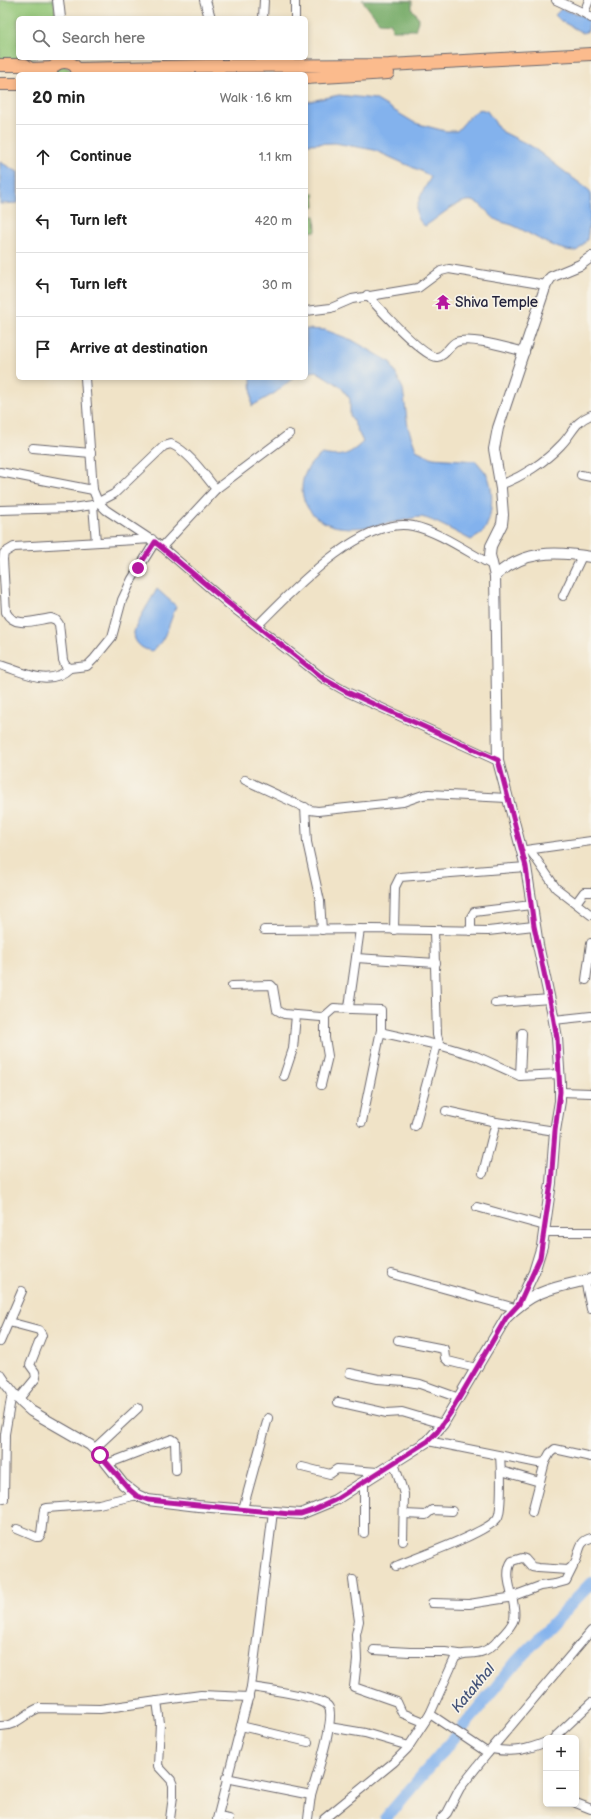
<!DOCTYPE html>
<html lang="en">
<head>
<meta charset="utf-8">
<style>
  :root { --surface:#fff; --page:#f2f2f2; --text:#222; --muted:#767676; --line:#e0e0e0 }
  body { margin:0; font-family:"Balsamiq Sans",sans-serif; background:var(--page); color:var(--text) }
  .controls { position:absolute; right:12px; bottom:12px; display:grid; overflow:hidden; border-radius:6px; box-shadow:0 2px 6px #0003 }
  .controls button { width:36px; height:36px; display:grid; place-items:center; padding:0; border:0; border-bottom:1px solid var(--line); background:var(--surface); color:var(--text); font:20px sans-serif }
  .stop { position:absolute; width:12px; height:12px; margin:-9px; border:3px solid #b5179e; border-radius:50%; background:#fff }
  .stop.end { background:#b5179e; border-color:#fff; box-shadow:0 1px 4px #0008 }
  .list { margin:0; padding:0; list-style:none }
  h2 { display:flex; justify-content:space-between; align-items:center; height:52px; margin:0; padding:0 16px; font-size:17px }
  h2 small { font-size:13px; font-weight:400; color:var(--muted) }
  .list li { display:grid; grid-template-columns:26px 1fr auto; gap:12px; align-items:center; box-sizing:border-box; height:64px; padding:0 16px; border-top:1px solid var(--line) }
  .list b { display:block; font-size:15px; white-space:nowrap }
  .list em { font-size:13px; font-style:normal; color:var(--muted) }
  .icon { flex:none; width:22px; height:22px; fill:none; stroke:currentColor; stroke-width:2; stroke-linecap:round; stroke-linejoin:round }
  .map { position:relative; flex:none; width:591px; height:1819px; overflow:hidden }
  .search { position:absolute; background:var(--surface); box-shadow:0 2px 6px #0003; left:16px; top:16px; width:292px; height:44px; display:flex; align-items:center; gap:10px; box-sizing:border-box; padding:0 14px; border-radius:6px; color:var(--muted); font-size:15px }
  .panel { position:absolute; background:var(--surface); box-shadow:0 2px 6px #0003; left:16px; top:72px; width:292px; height:308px; border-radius:6px }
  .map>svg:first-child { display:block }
  .green { fill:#93c677; stroke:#5a7459 }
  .forest { fill:#76ab68; stroke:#4c6652 }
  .water { fill:#83b2ed; stroke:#526a94 }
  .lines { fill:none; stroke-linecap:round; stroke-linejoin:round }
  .river { stroke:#83b2ed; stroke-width:12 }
  .minor-casing { stroke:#6a666c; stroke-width:10 }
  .tertiary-casing { stroke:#6a666c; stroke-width:12 }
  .primary-casing { stroke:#6a666c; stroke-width:14 }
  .minor { stroke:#fff; stroke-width:8 }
  .tertiary { stroke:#fff; stroke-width:10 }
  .primary { stroke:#fbbb8d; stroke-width:12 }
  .route { stroke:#b5179e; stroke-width:5 }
  .labels { text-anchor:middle; stroke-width:3.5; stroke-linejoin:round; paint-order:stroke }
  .poi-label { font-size:14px; fill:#22223b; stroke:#f7f3e8; text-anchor:start }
  .water-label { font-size:15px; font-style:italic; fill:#445479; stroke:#f7f3e8 }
</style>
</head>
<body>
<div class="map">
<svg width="591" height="1819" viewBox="0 0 591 1819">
  <rect width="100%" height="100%" fill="#f7f3e8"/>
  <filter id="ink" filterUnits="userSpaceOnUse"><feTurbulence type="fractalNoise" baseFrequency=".025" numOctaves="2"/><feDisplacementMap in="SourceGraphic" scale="8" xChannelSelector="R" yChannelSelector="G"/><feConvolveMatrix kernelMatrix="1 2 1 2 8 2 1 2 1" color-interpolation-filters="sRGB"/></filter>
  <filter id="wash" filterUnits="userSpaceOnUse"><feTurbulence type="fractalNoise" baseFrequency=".012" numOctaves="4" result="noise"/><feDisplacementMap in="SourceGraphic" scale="16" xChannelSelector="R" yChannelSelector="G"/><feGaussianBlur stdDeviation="0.9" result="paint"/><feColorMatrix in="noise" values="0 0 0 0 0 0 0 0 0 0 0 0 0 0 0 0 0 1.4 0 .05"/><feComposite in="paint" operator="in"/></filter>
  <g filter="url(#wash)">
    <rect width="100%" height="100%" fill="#f0e3c7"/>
    <g class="green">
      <path d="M 0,0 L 54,0 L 56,18 L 18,18 L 18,58 L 37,58 L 26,63 L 0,64 Z"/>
      <path d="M 59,62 L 76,74 L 51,74 Z"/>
      <path d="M 314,193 L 315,207 L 306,208 L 306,194 Z"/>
      <path d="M 315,216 L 316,231 L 306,232 L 306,217 Z"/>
    </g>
    <path class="forest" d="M 362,0 L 412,1 L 412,9 L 419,18 L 415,30 L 392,30 L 391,23 L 379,22 Z"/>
    <g class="water">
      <path d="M 561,9 L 589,18 L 588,31 L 583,33 L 561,21 L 555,15 Z"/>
      <path d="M 339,95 L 375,99 L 415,123 L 445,131 L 457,131 L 471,115 L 480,109 L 487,111 L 501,131 L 531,146 L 590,191 L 591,213 L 587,240 L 577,251 C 553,251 533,234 512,225 C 506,223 499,222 495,219 C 486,212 479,199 467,201 C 453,203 437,219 425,226 C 407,213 423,192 431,177 L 423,172 L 374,150 L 335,143 L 306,144 L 306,102 Z"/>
      <path d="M 0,162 L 18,172 L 18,203 L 0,204 Z"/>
      <path d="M 306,329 L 325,330 L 352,340 L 390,362 L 403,389 L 408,427 L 416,450 L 433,458 L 476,461 C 479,465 483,469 486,473 C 495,487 493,521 482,533 C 479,536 474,538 471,540 C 459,534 433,519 421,517 C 415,517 406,520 400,521 C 380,525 359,530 339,527 C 300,521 288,477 322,454 C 342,458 349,455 363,442 L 350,415 L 350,399 L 340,386 L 316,371 L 306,373 Z"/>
      <path d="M 251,378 L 293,378 L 275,393 L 252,406 Z"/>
      <path d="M 157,589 L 176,606 C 170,621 166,641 152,651 C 143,650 133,643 134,632 C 135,625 152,598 157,589 Z"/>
    </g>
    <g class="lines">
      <path class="river" d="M 385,1819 L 476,1712 L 516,1662 L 591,1583"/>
    </g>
  </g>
  <g filter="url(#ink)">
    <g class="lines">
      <defs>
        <g id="minor">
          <path d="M 556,0 L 584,13 L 591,18"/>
          <path d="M 584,13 L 589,0"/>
          <path d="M 263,18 L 264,0"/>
          <path d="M 295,18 L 295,0"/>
          <path d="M 367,295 C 378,307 424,358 437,357 C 446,356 449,345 456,342 C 471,336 508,348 525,352"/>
          <path d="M 306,311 L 331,308 L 352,299 L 418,288 L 441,271 L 449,269 L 546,285"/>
          <path d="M 85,378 L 93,490 L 98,502 L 106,510 L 162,547 L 227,603 L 304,663 L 324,679 L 347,692 L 498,761"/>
          <path d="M 33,448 L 91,453"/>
          <path d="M 0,472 L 93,490"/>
          <path d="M 581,475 L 591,477"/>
          <path d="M 500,485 C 522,477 545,462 561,445 C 573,433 574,422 591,415"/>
          <path d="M 93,505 L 96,542"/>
          <path d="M 0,510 L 72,508 L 93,505 L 114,494 L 164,446 L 171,444 C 189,452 203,473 216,489"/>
          <path d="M 152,539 L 14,547 L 4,553 L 3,559 L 6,612 C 14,629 36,620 51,618 L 56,620 L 59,624 L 63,660 L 65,665 L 70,668 L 87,666 L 94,659 L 112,637 L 122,600 L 132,579 L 155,542"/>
          <path d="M 162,547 L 216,489 L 289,434"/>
          <path d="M 563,596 L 582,556"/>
          <path d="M 258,625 C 290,593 362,515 413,526 C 438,531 469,553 492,565"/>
          <path d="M 0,665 C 24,672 49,688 70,668"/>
          <path d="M 245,780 L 310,810 L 318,811 L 403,802 L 423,795 L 429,794 L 507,798"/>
          <path d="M 305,807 L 307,842 L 320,901 L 322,930"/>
          <path d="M 526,850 L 591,841"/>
          <path d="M 530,850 L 556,888 L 591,915"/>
          <path d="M 576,903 L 584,892 L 591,892"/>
          <path d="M 360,929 L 349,1007 L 351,1009 L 381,1010 L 381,1030 L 384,1033 L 442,1046"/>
          <path d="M 264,930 L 373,929 L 488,931 L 534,926"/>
          <path d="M 394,930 L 395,887 L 400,877 L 526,867"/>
          <path d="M 434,930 L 437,1035 L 439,1042 L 442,1046 L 476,1056 L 520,1076 L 559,1074"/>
          <path d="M 471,931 L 471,917 L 474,912 L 531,905"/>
          <path d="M 356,958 L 436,963"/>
          <path d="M 586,980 L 591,943"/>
          <path d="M 232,986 L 271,985 L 273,987 L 277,1010 L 284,1014 L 321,1017 L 325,1016 L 334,1008 L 351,1009"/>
          <path d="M 495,1003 L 550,999"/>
          <path d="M 554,1020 L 591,1016"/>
          <path d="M 284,1076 L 293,1049 L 296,1015"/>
          <path d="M 520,1076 L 522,1033"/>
          <path d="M 321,1085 L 328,1056 L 325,1038 L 325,1016"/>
          <path d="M 560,1092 L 591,1093"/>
          <path d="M 446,1111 L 496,1122 L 555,1131"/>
          <path d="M 362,1122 L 381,1030"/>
          <path d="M 415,1126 L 437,1045"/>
          <path d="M 483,1173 L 496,1122"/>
          <path d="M 477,1207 L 545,1226"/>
          <path d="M 545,1232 L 591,1232"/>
          <path d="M 392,1274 L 515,1308"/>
          <path d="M 585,1280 L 591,1309"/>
          <path d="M 9,1322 L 39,1330 L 42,1335 L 30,1365 L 35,1372 L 36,1378 L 18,1400"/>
          <path d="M 398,1340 L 444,1349 L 445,1358 L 448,1361 L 476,1368"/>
          <path d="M 0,1342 L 22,1291"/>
          <path d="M 350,1373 L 378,1379 L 404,1381 L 420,1384 L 459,1398"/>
          <path d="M 338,1402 L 387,1413 L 402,1412 L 443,1424"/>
          <path d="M 428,1441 L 538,1463 L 545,1462 L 550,1453 L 555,1449 L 591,1457"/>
          <path d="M 94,1449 L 138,1408"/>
          <path d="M 394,1463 L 404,1494 L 403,1541"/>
          <path d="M 107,1464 L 172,1439 L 175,1441 L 176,1470"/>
          <path d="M 302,1467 L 330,1474 L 337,1469 L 378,1472"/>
          <path d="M 501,1471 L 540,1482"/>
          <path d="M 364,1481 L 364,1533"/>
          <path d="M 4,1499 L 5,1434 L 12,1393"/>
          <path d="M 243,1509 L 268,1418"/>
          <path d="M 532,1512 L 545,1462"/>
          <path d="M 404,1514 L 426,1515 L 432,1510 L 452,1511"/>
          <path d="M 17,1529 L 36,1537 L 39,1537 L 41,1534 L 44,1509 L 47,1508 L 99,1504 L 137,1495"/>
          <path d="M 396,1566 C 413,1559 492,1531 498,1517 C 502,1508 501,1467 500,1456"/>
          <path d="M 353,1580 L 359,1621 L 356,1634 L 357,1660 L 354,1687 L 397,1702 L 402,1713 L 424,1722"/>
          <path d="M 432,1603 L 469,1604 L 508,1598 L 540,1586 L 555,1584 L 566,1581 L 573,1567"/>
          <path d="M 374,1650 L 410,1652 L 445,1652 L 459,1654"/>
          <path d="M 251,1687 C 265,1689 321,1697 328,1706 C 337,1717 315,1779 311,1795 C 310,1803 309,1811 308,1819"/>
          <path d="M 157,1701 L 160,1723 L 158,1766 L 171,1780 L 173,1785 L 173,1796 L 170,1819"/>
          <path d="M 430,1714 L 488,1753 L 460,1788 L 447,1813 L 441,1819"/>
          <path d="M 0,1726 C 16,1727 25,1713 39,1708 L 100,1709 L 201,1695 L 249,1697"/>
          <path d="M 241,1726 L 308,1742"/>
          <path d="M 329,1727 L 365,1733 L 409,1746"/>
          <path d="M 554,1738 L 591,1703"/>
          <path d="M 492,1749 C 512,1753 527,1750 546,1742"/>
          <path d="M 488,1753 L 591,1631"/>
          <path d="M 226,1778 L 311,1795"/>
          <path d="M 576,1803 L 591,1809"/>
          <path d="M 218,1817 L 229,1819"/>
          <path d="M 217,1819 L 251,1687 L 273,1512"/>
          <path d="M 324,1819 L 394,1762 L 407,1749 L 430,1714 L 455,1658 C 462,1651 472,1655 481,1652 C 488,1650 495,1644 499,1639 C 504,1634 512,1626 514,1619 C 518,1602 501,1576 512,1561 L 522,1558 L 525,1559 L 532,1567 L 538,1568 L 568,1570 C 583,1560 574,1542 591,1538"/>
        </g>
        <g id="tertiary">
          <path d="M 58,0 L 60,18"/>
          <path d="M 205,0 L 210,18"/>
          <path d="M 495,576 C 524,550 555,551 591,557"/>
          <path d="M 519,1304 L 534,1272 L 542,1246 L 551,1183 L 555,1131 L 560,1101 L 560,1083 L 557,1038 L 552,1010 L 538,945 L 526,867 L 498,761 L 495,576 L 490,555 L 491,546 L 502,524 L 503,515 L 501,489 L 494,449 L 498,428 L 546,285 L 551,277 L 580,265 L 591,257"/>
          <path d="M 0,1375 C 9,1389 18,1400 31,1411 L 90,1445 L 100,1455 L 123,1484 L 137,1495 L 148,1500 L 198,1506 L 301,1514 L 335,1500 L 428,1441 L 443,1424 L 506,1318 C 534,1289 554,1288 591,1279"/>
        </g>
        <g id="primary">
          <path d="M 0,65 L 25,65 L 31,69 L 52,68"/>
          <path d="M 77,69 L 206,66 L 389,65 L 591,54"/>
          <path d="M 50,74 C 54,58 75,58 79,74"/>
          <path d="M 306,78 L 388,73"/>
          <path d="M 0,84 L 18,84"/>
        </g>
      </defs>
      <use href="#minor" class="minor-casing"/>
      <use href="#tertiary" class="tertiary-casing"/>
      <use href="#primary" class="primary-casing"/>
      <use href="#minor" class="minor"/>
      <use href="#tertiary" class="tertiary"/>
      <use href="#primary" class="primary"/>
    </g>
  </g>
  <g class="lines" filter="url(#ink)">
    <path class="route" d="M 100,1455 L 130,1490 L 137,1496 L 148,1500 L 290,1514 L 301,1514 L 316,1509 L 335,1500 L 428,1441 L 437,1432 L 451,1412 L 506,1318 L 519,1304 L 540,1258 L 551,1183 L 555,1131 L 560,1092 L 557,1038 L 552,1010 L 534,926 L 526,867 L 498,760 L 347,692 L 324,679 L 304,663 L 227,602 L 155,542 L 138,568"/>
  </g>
  <defs>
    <symbol id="temple-bare" viewBox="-9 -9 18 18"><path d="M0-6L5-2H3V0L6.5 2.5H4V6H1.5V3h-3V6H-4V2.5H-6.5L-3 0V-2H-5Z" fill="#b5179e" stroke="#f7f3e8" stroke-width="2.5" paint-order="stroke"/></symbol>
  </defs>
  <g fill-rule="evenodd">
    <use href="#temple-bare" x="432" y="291" width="22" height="22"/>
  </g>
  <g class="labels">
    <g class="poi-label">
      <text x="455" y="307">Shiva Temple</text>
    </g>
    <g class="water-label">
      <text transform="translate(473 1688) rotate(-50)" y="5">Katakhal</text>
    </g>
  </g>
</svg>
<div class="controls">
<button>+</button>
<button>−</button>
</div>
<div class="stop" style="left:100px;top:1455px"></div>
<div class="stop end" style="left:138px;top:568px"></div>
<div class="search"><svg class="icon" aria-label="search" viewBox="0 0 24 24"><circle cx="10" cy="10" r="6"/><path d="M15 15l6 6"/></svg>Search here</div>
<section class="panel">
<h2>20 min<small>Walk · 1.6 km</small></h2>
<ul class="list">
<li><svg class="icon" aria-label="ahead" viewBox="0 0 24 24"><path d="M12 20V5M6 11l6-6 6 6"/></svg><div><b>Continue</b></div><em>1.1 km</em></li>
<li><svg class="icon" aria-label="left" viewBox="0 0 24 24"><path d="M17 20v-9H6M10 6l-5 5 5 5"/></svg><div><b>Turn left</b></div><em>420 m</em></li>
<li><svg class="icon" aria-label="left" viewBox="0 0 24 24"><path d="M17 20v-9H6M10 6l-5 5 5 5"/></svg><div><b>Turn left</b></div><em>30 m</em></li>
<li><svg class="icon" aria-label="arrive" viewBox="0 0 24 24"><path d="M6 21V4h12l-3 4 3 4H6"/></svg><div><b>Arrive at destination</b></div></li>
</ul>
</section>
</div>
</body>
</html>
